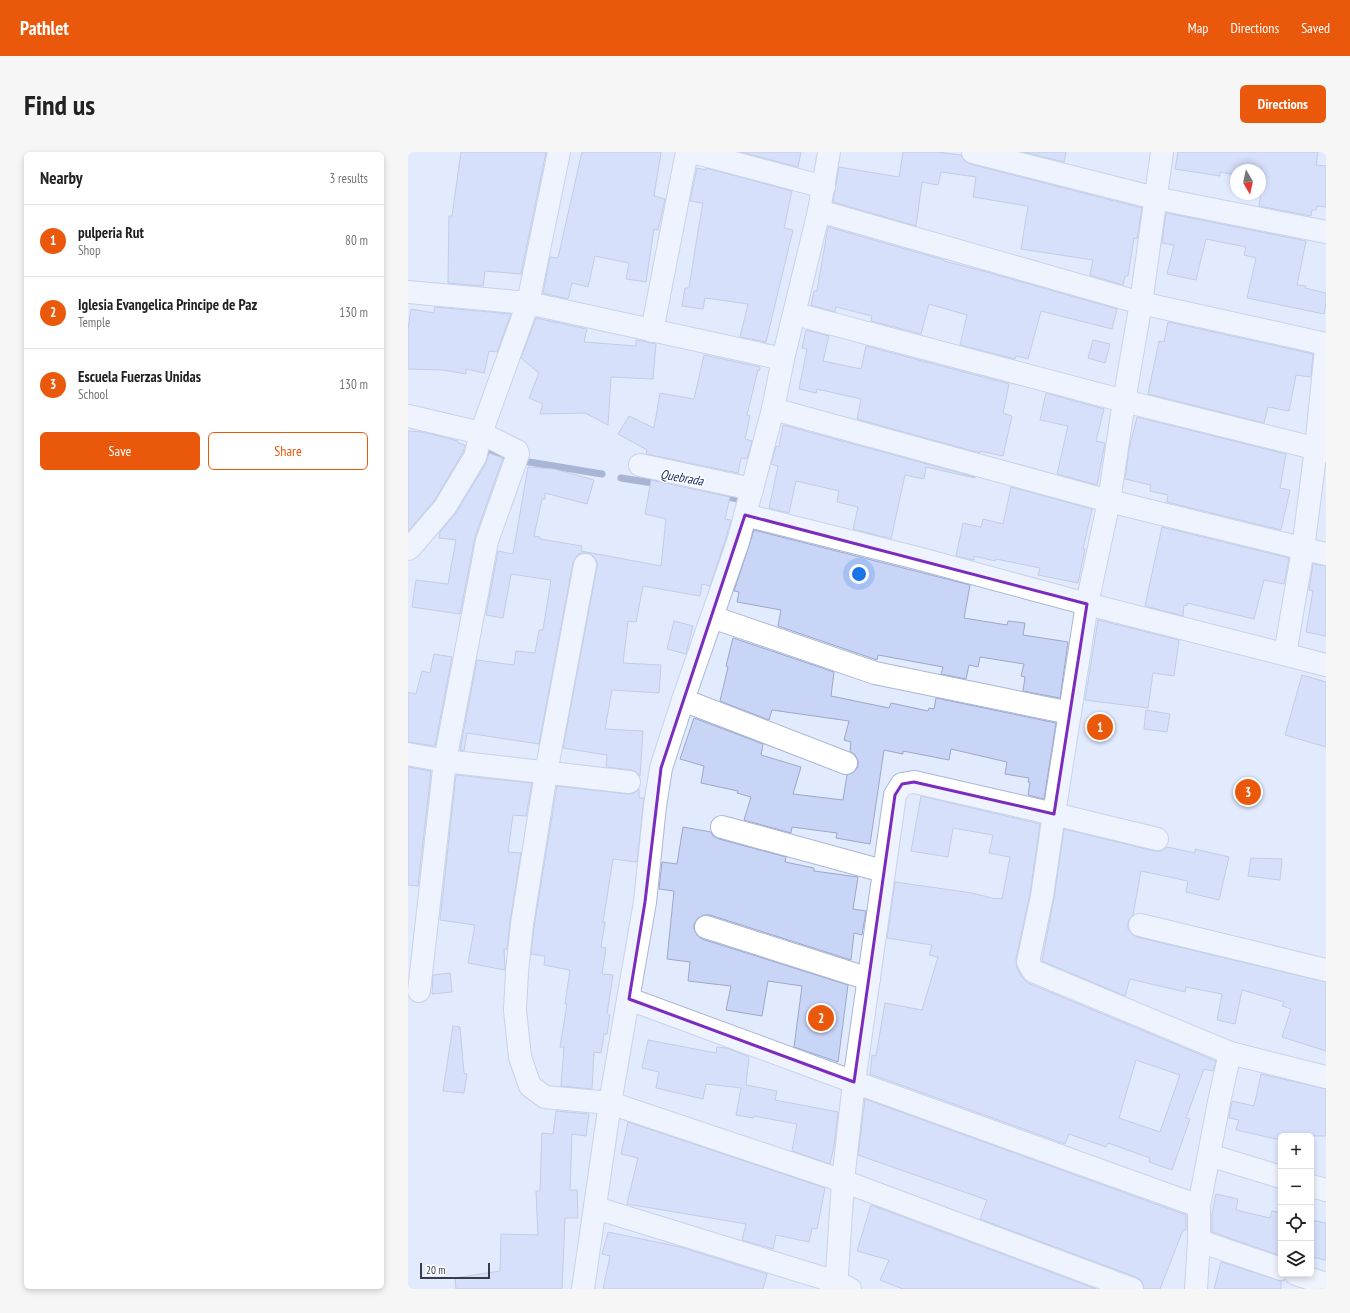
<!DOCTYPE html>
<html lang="en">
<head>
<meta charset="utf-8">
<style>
  :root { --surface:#fff; --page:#f6f6f6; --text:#222; --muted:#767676; --line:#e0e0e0; --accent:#ea580c }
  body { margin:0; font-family:"PT Sans Narrow",sans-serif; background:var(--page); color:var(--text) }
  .controls { position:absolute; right:12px; bottom:12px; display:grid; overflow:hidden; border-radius:6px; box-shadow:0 2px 6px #0003 }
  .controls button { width:36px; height:36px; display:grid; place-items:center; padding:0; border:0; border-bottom:1px solid var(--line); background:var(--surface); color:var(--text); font:20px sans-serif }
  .compass { position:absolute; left:822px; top:12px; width:36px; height:36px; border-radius:50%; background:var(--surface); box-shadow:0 2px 6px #0003; rotate:171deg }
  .scale { position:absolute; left:12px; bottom:10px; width:70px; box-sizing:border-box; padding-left:4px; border:2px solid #373c4a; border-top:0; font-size:11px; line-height:14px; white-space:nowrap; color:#373c4a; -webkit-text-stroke:3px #fff; paint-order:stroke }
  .you { position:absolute; left:451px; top:422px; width:14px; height:14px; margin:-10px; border:3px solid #fff; border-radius:50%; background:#1a73e8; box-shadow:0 0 0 6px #1a73e833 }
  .badge { display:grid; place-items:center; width:26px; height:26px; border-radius:50%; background:var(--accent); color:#fff; font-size:13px; font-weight:700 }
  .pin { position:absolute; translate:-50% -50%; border:2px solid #fff; box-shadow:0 1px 4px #0006 }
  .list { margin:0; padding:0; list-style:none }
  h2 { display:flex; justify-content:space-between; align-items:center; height:52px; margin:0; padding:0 16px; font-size:17px }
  h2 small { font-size:13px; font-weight:400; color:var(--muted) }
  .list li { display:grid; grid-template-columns:26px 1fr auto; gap:12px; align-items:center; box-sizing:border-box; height:72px; padding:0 16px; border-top:1px solid var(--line) }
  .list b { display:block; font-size:15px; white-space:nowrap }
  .list p { margin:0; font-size:13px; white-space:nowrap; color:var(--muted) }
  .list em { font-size:13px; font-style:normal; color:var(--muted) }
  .actions { display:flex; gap:8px; padding:12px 16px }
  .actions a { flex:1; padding:9px 0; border:1px solid var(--accent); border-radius:6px; text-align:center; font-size:14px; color:var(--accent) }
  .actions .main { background:var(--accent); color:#fff }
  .icon { flex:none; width:22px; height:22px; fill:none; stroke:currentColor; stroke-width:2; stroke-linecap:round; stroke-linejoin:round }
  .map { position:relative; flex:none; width:918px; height:1137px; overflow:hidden; border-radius:6px }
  header { display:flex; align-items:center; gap:24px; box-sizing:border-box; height:56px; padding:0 20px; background:var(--accent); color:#fff }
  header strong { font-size:19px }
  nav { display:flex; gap:22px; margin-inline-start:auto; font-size:14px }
  .intro { display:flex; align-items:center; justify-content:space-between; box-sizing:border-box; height:96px; padding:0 24px }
  h1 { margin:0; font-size:28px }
  .button { padding:10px 18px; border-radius:6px; background:var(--accent); color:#fff; font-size:14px; font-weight:700 }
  main { display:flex; gap:24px; padding:0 24px }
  aside { flex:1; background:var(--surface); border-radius:6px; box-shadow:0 2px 6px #0003 }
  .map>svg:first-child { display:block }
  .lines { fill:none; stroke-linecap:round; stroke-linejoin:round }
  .stream { stroke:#6475a3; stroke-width:7 }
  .building { fill:#c9d5f7; stroke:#9ca8c8; fill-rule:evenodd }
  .minor-casing { stroke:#a9b6d6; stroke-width:24 }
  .tertiary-casing { stroke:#a9b6d6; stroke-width:24 }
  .minor { stroke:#fff; stroke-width:22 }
  .tertiary { stroke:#fff; stroke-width:22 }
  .marked { fill:none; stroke:#7b2cbf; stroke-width:3; stroke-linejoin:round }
  .labels { text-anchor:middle; stroke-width:3; stroke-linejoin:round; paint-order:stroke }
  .water-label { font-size:13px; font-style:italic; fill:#1c2c72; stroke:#fff }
</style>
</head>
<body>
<header>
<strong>Pathlet</strong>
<nav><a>Map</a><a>Directions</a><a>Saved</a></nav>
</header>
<div class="intro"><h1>Find us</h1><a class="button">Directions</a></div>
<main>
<aside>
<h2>Nearby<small>3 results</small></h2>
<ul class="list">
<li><span class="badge">1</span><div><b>pulperia Rut</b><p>Shop</p></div><em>80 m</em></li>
<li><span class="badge">2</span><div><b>Iglesia Evangelica Principe de Paz</b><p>Temple</p></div><em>130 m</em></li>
<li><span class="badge">3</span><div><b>Escuela Fuerzas Unidas</b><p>School</p></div><em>130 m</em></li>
</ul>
<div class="actions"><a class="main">Save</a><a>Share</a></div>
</aside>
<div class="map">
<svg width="918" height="1137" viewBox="0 0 918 1137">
  <rect width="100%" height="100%" fill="#e2eafe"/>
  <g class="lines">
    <g class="stream">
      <path d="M 72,300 L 75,299 L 101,305"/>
      <path d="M 121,310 L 194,322"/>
      <path d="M 213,326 L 251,332"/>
      <path d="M 314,344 L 330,347"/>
    </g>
  </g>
  <g class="building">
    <path d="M 53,0 L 138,0 L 113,122 L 77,119 L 75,134 L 40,131 L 41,64 L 44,64 Z"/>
    <path d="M 174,0 L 253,0 L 246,44 L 257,47 L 250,78 L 246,77 L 238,130 L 218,127 L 221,111 L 187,104 L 180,135 L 164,131 L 160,147 L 135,141 L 142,105 L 150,106 Z"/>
    <path d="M 333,0 L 393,0 L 390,15 Z"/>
    <path d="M 495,0 L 529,0 L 553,3 L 557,9 L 562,12 L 734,56 L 729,87 L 726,86 L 720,124 L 717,124 L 715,133 L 682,123 L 685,108 L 613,97 L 620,54 L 565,45 L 568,25 L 533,20 L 530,33 L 514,30 L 508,74 L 425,50 L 431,15 L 491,25 Z"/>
    <path d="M 616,0 L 658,0 L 656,10 Z"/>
    <path d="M 770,0 L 910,0 L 908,13 L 918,14 L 918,55 L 909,54 L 908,58 L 904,58 L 903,64 L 851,54 L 855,27 L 852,26 L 852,18 L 828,18 L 828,23 L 812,20 L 812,24 L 767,17 Z"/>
    <path d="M 289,16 L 298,18 L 298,16 L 384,39 L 376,76 L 385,78 L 358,190 L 332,185 L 340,152 L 297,146 L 295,157 L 274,154 L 277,136 L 281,136 L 291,73 L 295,51 L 282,49 Z"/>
    <path d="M 758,61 L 898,89 L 889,133 L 898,134 L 897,136 L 918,141 L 918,150 L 916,162 L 839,146 L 848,106 L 836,103 L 838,95 L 798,87 L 788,128 L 759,122 L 766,93 L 754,91 Z"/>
    <path d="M 420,75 L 536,108 L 536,109 L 575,119 L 709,157 L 704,177 L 633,159 L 620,207 L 608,204 L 607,207 L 552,193 L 559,163 L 521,152 L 513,182 L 463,169 L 464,164 L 428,155 L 427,160 L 403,153 L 406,139 L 409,139 Z"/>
    <path d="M 27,155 L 103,162 L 89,200 L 81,199 L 76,221 L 58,217 L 58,222 L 35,218 L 0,217 L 0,177 L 3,157 L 26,161 Z"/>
    <path d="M 128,166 L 179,177 L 176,190 L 228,194 L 228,188 L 248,192 L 245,227 L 203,225 L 200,273 L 177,261 L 132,262 L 135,252 L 121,246 L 131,221 L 113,206 Z"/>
    <path d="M 760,170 L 905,202 L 903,225 L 888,223 L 881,259 L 860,255 L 856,271 L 740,242 L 751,189 L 756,190 Z"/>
    <path d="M 398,178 L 421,184 L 415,209 L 453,217 L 458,194 L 601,232 L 595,261 L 604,264 L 595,304 L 572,299 L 572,301 L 449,267 L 453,247 L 409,237 L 408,241 L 391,237 L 399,197 L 394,196 Z"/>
    <path d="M 685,188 L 702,192 L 697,211 L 680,206 Z"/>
    <path d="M 296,203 L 352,215 L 352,218 L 350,218 L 339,263 L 342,264 L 337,287 L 344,289 L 339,307 L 333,306 L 330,321 L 238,302 L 239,298 L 210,282 L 221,264 L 246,276 L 252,241 L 286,247 Z"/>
    <path d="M 638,241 L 696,257 L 688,289 L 697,291 L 689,333 L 649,322 L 660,274 L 632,268 Z"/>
    <path d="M 729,265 L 878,302 L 872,336 L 882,338 L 873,378 L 759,350 L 760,343 L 742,339 L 743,333 L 717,327 L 721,297 Z"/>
    <path d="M 375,273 L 567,325 L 567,326 L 518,315 L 516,327 L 497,323 L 483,387 L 445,377 L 450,355 L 429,350 L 431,339 L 388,329 L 381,361 L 361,356 L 370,314 L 363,312 L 368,294 L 371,295 Z"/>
    <path d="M 0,279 L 15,280 L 50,289 L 50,291 L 57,293 L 55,300 L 27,348 L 0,379 Z"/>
    <path d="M 81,301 L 95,306 L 67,385 L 52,462 L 4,455 L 8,428 L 40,432 L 48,388 L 31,386 L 32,380 L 48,361 L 78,311 Z"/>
    <path d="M 120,315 L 146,317 L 186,328 L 179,352 L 137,341 L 137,347 L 134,347 L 126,384 L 132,385 L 132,387 L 174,394 L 173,399 L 253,414 L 258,367 L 237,362 L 243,328 L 322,345 L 317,367 L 323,368 L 318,386 L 302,434 L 294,432 L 292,444 L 235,434 L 228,470 L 220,469 L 215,511 L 253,513 L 251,541 L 204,538 L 197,577 L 235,579 L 232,624 L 228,620 L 223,618 L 198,615 L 199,603 L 155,596 L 189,415 L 189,409 L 185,404 L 179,401 L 172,401 L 168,405 L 165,411 L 131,592 L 59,581 L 56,599 L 52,598 L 69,508 L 106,513 L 108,499 L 127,501 L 131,478 L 135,478 L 143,428 L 103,422 L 95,466 L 78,463 L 90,399 L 105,402 Z"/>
    <path d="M 603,335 L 684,357 L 675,397 L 677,397 L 670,431 L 630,423 L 632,416 L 588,407 L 587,409 L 566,404 L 566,408 L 548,404 L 555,371 L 573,375 L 575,367 L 595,372 Z"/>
    <path d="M 754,375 L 881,406 L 876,432 L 856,428 L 846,467 L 779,451 L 779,454 L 776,453 L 775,464 L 737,454 Z"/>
    <path d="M 346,378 L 562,433 L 556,466 L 599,473 L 600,469 L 617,471 L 615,483 L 660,490 L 652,546 L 615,539 L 617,525 L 613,524 L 616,512 L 572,505 L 570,515 L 561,513 L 558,527 L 533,522 L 535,515 L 470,503 L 469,508 L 370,474 L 373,458 L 329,450 L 331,440 L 326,439 Z"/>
    <path d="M 905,412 L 918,414 L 918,484 L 898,480 L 905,439 L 901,438 Z"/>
    <path d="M 690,468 L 771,488 L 766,524 L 745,521 L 740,556 L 677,548 Z"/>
    <path d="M 266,469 L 285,474 L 278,502 L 259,497 Z"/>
    <path d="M 325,486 L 426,520 L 423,544 L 481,556 L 483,551 L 520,559 L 521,556 L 526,557 L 528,546 L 648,571 L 636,647 L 620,643 L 622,630 L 620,630 L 621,626 L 597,622 L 599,610 L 543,597 L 541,608 L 495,599 L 495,602 L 476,598 L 462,692 L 428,686 L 429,681 L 384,675 L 383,681 L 336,668 L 343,645 L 329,641 L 330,639 L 293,631 L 296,614 L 272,607 L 286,566 L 355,592 L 353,603 L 393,615 L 385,642 L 435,648 L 439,623 L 446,620 L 450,615 L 450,609 L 447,603 L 442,599 L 443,590 L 436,588 L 441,569 L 364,558 L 361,568 L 312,549 L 320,515 L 318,514 Z"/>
    <path d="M 26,502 L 44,505 L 27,594 L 0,590 L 0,540 L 8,542 L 14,519 L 22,521 Z"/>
    <path d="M 894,523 L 918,530 L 918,595 L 877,583 Z"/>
    <path d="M 738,558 L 762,562 L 759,580 L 736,577 Z"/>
    <path d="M 0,615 L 23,619 L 10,734 L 0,733 Z"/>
    <path d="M 48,623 L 124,631 L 118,664 L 105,663 L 100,700 L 113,701 L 102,770 L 99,797 L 96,797 L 97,818 L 60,811 L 67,773 L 32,768 Z"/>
    <path d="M 149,634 L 220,642 L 226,641 L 231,637 L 231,646 L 236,646 L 229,710 L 205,707 L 195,770 L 197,770 L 193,795 L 198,796 L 194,822 L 205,823 L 199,862 L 202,863 L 199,882 L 196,882 L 193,901 L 186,900 L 184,937 L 153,934 L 156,895 L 152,895 L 159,852 L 157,852 L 162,818 L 136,813 L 137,804 L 123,802 L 126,774 Z"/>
    <path d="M 513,644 L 632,672 L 622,742 L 608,807 L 609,816 L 614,825 L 620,831 L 808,909 L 805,919 L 796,917 L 778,966 L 782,967 L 764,1018 L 741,1010 L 742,1006 L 700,991 L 698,995 L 661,982 L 657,992 L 462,922 L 464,903 L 468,904 L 477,851 L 514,858 L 530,805 L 521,803 L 524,793 L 479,786 L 487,730 L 564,741 L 588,747 L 589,746 L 594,747 L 602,705 L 581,701 L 585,683 L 545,676 L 540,705 L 503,699 ZM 728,908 L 772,923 L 752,980 L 711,966 Z"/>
    <path d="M 275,675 L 303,680 L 305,684 L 311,687 L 378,705 L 377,710 L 406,716 L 406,719 L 450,725 L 445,757 L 458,759 L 454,783 L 446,781 L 443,808 L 302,763 L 296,763 L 290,766 L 286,772 L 286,777 L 289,783 L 294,787 L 440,833 L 430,910 L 386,895 L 394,834 L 360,829 L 354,864 L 318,858 L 323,834 L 280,829 L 282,810 L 259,807 L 266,739 L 251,737 L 254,710 L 269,712 Z"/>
    <path d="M 656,677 L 746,699 L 753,699 L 759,695 L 787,701 L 787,697 L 821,705 L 811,748 L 778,740 L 780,729 L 733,719 L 725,763 L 720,770 L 720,777 L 724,782 L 729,785 L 918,830 L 918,899 L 874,885 L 883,857 L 874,854 L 876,850 L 834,838 L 827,872 L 809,868 L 814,842 L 778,835 L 777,840 L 722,827 L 717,844 L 634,809 L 646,746 Z"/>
    <path d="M 843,706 L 874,707 L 872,728 L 840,724 Z"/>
    <path d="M 42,821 L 44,840 L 24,842 L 25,823 Z"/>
    <path d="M 45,874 L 52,875 L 56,921 L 59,922 L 56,941 L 35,939 Z"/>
    <path d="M 240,888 L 308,901 L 309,895 L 319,896 L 341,905 L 338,933 L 369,939 L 367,948 L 430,960 L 426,994 L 422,1012 L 384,999 L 389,972 L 346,964 L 345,966 L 328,963 L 333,936 L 298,932 L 295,947 L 248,936 L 251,920 L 234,916 Z"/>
    <path d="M 853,922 L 918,937 L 918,984 L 873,984 L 873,988 L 828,978 L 831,968 L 821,966 L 824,949 L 846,954 Z"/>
    <path d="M 457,947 L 778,1063 L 778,1078 L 775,1078 L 752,1137 L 736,1137 L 734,1129 L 728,1125 L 572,1067 L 579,1048 L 450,1003 Z"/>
    <path d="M 148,959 L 181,962 L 178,984 L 164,982 L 162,1038 L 169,1038 L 170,1066 L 157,1066 L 154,1137 L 48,1137 L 47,1126 L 92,1119 L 93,1082 L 130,1083 L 128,1039 L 132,1039 L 134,981 L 145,982 Z"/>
    <path d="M 220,970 L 417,1036 L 409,1077 L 404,1076 L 401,1090 L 368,1083 L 365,1097 L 334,1088 L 338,1072 L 219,1052 L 230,1006 L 213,1002 Z"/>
    <path d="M 808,1042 L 830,1047 L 828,1058 L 862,1066 L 864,1059 L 873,1061 L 873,1104 L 804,1080 L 804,1063 Z"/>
    <path d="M 463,1053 L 688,1137 L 495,1137 L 472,1128 L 481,1108 L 449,1099 Z"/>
    <path d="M 903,1068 L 918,1071 L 918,1108 L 903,1105 Z"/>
    <path d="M 200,1080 L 272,1095 L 359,1122 L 355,1137 L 195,1137 L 202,1104 L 194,1102 Z"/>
    <path d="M 813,1110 L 873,1129 L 873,1137 L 806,1137 Z"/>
  </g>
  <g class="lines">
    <defs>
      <g id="minor">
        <path d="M 285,0 L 416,35"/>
        <path d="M 565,0 L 747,46 L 918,80"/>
        <path d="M 411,59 L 733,151 L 918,192"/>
        <path d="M 0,140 L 120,151 L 375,207"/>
        <path d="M 387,162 L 716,249 L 918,299"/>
        <path d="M 244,179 L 279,0"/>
        <path d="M 365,257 L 701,349 L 918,402"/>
        <path d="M 0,264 L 73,281 L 109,299 L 110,302 L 79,389 L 37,609 L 11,839"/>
        <path d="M 232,313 L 344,337"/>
        <path d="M 337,363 L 509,406 L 679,452 L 918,513"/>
        <path d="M 0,397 L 3,395 L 37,355 L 67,305 L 73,281 L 120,151 L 151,0"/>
        <path d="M 177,413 L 138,621 L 114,772 L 109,820 L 107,858 L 112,905 L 122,934 L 137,945 L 202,951 L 435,1029 L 724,1137"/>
        <path d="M 304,465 L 467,521 L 662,561"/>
        <path d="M 877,502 L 895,397 L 908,296 L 918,197"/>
        <path d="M 275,548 L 438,611"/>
        <path d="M 0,602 L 37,609 L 221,630"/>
        <path d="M 314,675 L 475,719"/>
        <path d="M 749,687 L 646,662 L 634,744 L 620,810 L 625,819 L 822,901 L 918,925"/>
        <path d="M 732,773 L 918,818"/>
        <path d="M 298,775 L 461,827"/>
        <path d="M 221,847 L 446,930 L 791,1054"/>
        <path d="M 801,1003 L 873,1025"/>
        <path d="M 903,1034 L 918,1038"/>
        <path d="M 188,1056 L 428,1130 L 442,1137"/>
        <path d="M 791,1089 L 873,1117"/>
        <path d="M 888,1122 L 918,1132"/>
        <path d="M 788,1137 L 791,1089 L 791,1054 L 811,950 L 822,901"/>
      </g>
      <g id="tertiary">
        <path d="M 175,1137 L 202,951 L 237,750 L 247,654 L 253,616 L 275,548 L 330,390 L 365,257 L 375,207 L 411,59 L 421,0"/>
        <path d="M 428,1137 L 435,1029 L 446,930 L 487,643 L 494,632 L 506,630 L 646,662 L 679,452 L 701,349 L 716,249 L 733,151 L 754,0"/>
      </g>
    </defs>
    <use href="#minor" class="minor-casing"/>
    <use href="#tertiary" class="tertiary-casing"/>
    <use href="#minor" class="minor"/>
    <use href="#tertiary" class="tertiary"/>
  </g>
  <path d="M0 0H918V1137H0ZM 337,363 L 679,452 L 646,662 L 506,630 L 494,632 L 487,643 L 446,930 L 221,847 L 237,750 L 253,616 Z" fill="#e2eafe" fill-opacity=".55" fill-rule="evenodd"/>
  <path class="marked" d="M 337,363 L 679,452 L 646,662 L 506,630 L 494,632 L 487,643 L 446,930 L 221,847 L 237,750 L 253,616 Z"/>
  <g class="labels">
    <g class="water-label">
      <text transform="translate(274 325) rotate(10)" y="5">Quebrada</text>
    </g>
  </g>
</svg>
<div class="controls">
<button>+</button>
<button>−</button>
<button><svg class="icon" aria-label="locate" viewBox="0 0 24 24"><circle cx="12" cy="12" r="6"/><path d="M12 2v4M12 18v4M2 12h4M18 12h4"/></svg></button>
<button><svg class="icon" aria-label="layers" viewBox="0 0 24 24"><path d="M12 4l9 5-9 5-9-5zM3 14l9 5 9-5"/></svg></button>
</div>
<svg class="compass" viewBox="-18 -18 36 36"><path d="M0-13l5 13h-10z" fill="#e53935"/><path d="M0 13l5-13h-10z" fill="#767676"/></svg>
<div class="scale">20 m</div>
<div class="you"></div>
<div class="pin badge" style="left:692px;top:575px">1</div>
<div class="pin badge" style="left:413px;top:866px">2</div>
<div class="pin badge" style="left:840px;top:640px">3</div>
</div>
</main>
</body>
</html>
